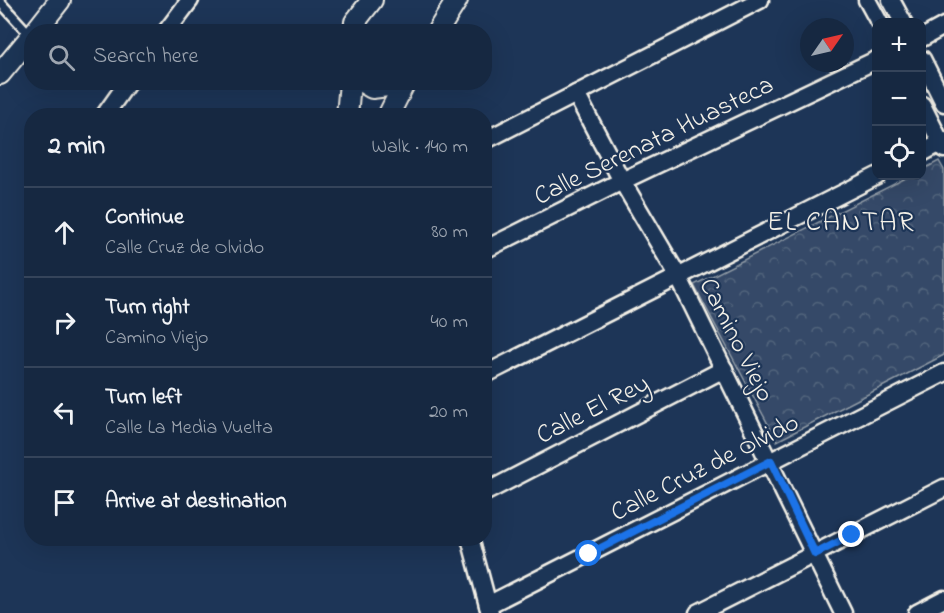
<!DOCTYPE html>
<html lang="en">
<head>
<meta charset="utf-8">
<style>
  :root { --surface:#162841; --page:#1f3048; --text:#f1f3f6; --muted:#9ea6b1; --line:#35445a }
  body { margin:0; font-family:"Indie Flower",sans-serif; background:var(--page); color:var(--text) }
  .controls { position:absolute; right:18px; top:18px; display:grid; overflow:hidden; border-radius:12px; box-shadow:0 6px 24px #0002 }
  .controls button { width:54px; height:54px; display:grid; place-items:center; padding:0; border:0; border-bottom:2px solid var(--line); background:var(--surface); color:var(--text); font:30px sans-serif }
  .compass { position:absolute; left:800px; top:18px; width:54px; height:54px; border-radius:50%; background:var(--surface); box-shadow:0 6px 24px #0002; rotate:56deg }
  .stop { position:absolute; width:18px; height:18px; margin:-14px; border:4px solid #1a73e8; border-radius:50%; background:#fff }
  .stop.end { background:#1a73e8; border-color:#fff; box-shadow:0 2px 6px #0008 }
  .list { margin:0; padding:0; list-style:none }
  h2 { display:flex; justify-content:space-between; align-items:center; height:78px; margin:0; padding:0 24px; font-size:26px }
  h2 small { font-size:20px; font-weight:400; color:var(--muted) }
  .list li { display:grid; grid-template-columns:39px 1fr auto; gap:18px; align-items:center; box-sizing:border-box; height:90px; padding:0 24px; border-top:2px solid var(--line) }
  .list b { display:block; font-size:22px; white-space:nowrap }
  .list p { margin:0; font-size:20px; white-space:nowrap; color:var(--muted) }
  .list em { font-size:20px; font-style:normal; color:var(--muted) }
  .icon { flex:none; width:33px; height:33px; fill:none; stroke:currentColor; stroke-width:2; stroke-linecap:round; stroke-linejoin:round }
  .map { position:relative; flex:none; width:944px; height:613px; overflow:hidden }
  .search { position:absolute; background:var(--surface); box-shadow:0 6px 24px #0002; left:24px; top:24px; width:468px; height:66px; display:flex; align-items:center; gap:15px; box-sizing:border-box; padding:0 21px; border-radius:24px; color:var(--muted); font-size:22px }
  .panel { position:absolute; background:var(--surface); box-shadow:0 6px 24px #0002; left:24px; top:108px; width:468px; height:438px; border-radius:24px }
  .map>svg:first-child { display:block }
  .park { fill:url(#park-crowns); stroke:#949ea8; stroke-width:1.5 }
  .lines { fill:none; stroke-linecap:round; stroke-linejoin:round }
  .service-casing { stroke:#f4f1e8; stroke-width:13 }
  .minor-casing { stroke:#f4f1e8; stroke-width:21 }
  .tertiary-casing { stroke:#f4f1e8; stroke-width:24 }
  .service { stroke:#1d3557; stroke-width:8 }
  .minor { stroke:#1d3557; stroke-width:16 }
  .tertiary { stroke:#1d3557; stroke-width:20 }
  .route { stroke:#1a73e8; stroke-width:8 }
  .labels { text-anchor:middle; stroke-width:4.5; stroke-linejoin:round; paint-order:stroke }
  .street-label { font-size:26px; fill:#f4f1e8; stroke:#1d3557 }
  .quarter-label { font-size:28px; letter-spacing:1.5px; fill:#f4f1e8; stroke:#1d3557 }
</style>
</head>
<body>
<div class="map">
<svg width="944" height="613" viewBox="0 0 944 613">
  <defs>
    <pattern id="park-crowns" width="20" height="18" patternUnits="userSpaceOnUse" patternTransform="scale(1.5)"><rect width="20" height="18" fill="#354a67"/><path d="M2 6a3 3 0 1 1 6 0M12 15a3 3 0 1 1 6 0" fill="none" stroke="#53657d"/></pattern>
  </defs>
  <rect width="100%" height="100%" fill="#1d3557"/>
  <filter id="ink" filterUnits="userSpaceOnUse"><feTurbulence type="fractalNoise" baseFrequency=".0167" numOctaves="2"/><feDisplacementMap in="SourceGraphic" scale="12" xChannelSelector="R" yChannelSelector="G"/><feConvolveMatrix kernelMatrix="1 2 1 2 8 2 1 2 1" color-interpolation-filters="sRGB"/></filter>
  <g filter="url(#ink)">
    <path class="park" d="M 939,161 L 944,170 L 944,355 L 777,441 L 694,285 L 910,176 L 922,176 L 922,170 Z"/>
    <g class="lines">
      <defs>
        <path id="service" d="M 0,2 L 31,36"/>
        <g id="minor">
          <path d="M 867,0 L 879,22"/>
          <path d="M 891,0 L 903,22"/>
          <path d="M 166,32 L 190,0"/>
          <path d="M 922,38 L 944,26"/>
          <path d="M 922,59 L 944,103"/>
          <path d="M 576,94 L 622,181 L 678,276 L 843,613"/>
          <path d="M 922,105 L 944,149"/>
          <path d="M 104,116 L 128,82"/>
          <path d="M 484,141 L 760,0"/>
          <path d="M 922,153 L 944,141"/>
          <path d="M 484,250 L 622,181 L 876,60"/>
          <path d="M 484,375 L 877,176"/>
          <path d="M 484,493 L 724,369"/>
          <path d="M 470,538 L 490,613"/>
          <path d="M 488,605 L 944,373"/>
          <path d="M 698,613 L 944,488"/>
          <path d="M 917,613 L 944,599"/>
        </g>
        <g id="tertiary">
          <path d="M 35,32 L 60,0"/>
          <path d="M 354,32 L 355,22 L 372,0"/>
          <path d="M 437,32 L 457,0"/>
          <path d="M 0,74 L 32,35"/>
          <path d="M 362,82 L 372,88 L 404,84"/>
          <path d="M 347,116 L 350,82"/>
          <path d="M 388,116 L 405,82"/>
        </g>
      </defs>
      <use href="#service" class="service-casing"/>
      <use href="#minor" class="minor-casing"/>
      <use href="#tertiary" class="tertiary-casing"/>
      <use href="#service" class="service"/>
      <use href="#minor" class="minor"/>
      <use href="#tertiary" class="tertiary"/>
    </g>
  </g>
  <g class="lines" filter="url(#ink)">
    <path class="route" d="M 589,554 L 771,461 L 815,554 L 852,535"/>
  </g>
  <g class="labels">
    <g class="street-label">
      <text transform="translate(653 139) rotate(-26)" y="9">Calle Serenata Huasteca</text>
      <text transform="translate(738 339) rotate(63)" y="9">Camino Viejo</text>
      <text transform="translate(592 408) rotate(-27)" y="9">Calle El Rey</text>
      <text transform="translate(704 466) rotate(-27)" y="9">Calle Cruz de Olvido</text>
    </g>
    <g class="quarter-label">
      <text x="841" y="230">EL CANTAR</text>
    </g>
  </g>
</svg>
<div class="controls">
<button>+</button>
<button>−</button>
<button><svg class="icon" aria-label="locate" viewBox="0 0 24 24"><circle cx="12" cy="12" r="6"/><path d="M12 2v4M12 18v4M2 12h4M18 12h4"/></svg></button>
</div>
<svg class="compass" viewBox="-18 -18 36 36"><path d="M0-13l5 13h-10z" fill="#e53935"/><path d="M0 13l5-13h-10z" fill="#9ea6b1"/></svg>
<div class="stop" style="left:589px;top:554px"></div>
<div class="stop end" style="left:852px;top:535px"></div>
<div class="search"><svg class="icon" aria-label="search" viewBox="0 0 24 24"><circle cx="10" cy="10" r="6"/><path d="M15 15l6 6"/></svg>Search here</div>
<section class="panel">
<h2>2 min<small>Walk · 140 m</small></h2>
<ul class="list">
<li><svg class="icon" aria-label="ahead" viewBox="0 0 24 24"><path d="M12 20V5M6 11l6-6 6 6"/></svg><div><b>Continue</b><p>Calle Cruz de Olvido</p></div><em>80 m</em></li>
<li><svg class="icon" aria-label="right" viewBox="0 0 24 24"><path d="M7 20v-9h11M14 6l5 5-5 5"/></svg><div><b>Turn right</b><p>Camino Viejo</p></div><em>40 m</em></li>
<li><svg class="icon" aria-label="left" viewBox="0 0 24 24"><path d="M17 20v-9H6M10 6l-5 5 5 5"/></svg><div><b>Turn left</b><p>Calle La Media Vuelta</p></div><em>20 m</em></li>
<li><svg class="icon" aria-label="arrive" viewBox="0 0 24 24"><path d="M6 21V4h12l-3 4 3 4H6"/></svg><div><b>Arrive at destination</b></div></li>
</ul>
</section>
</div>
</body>
</html>
